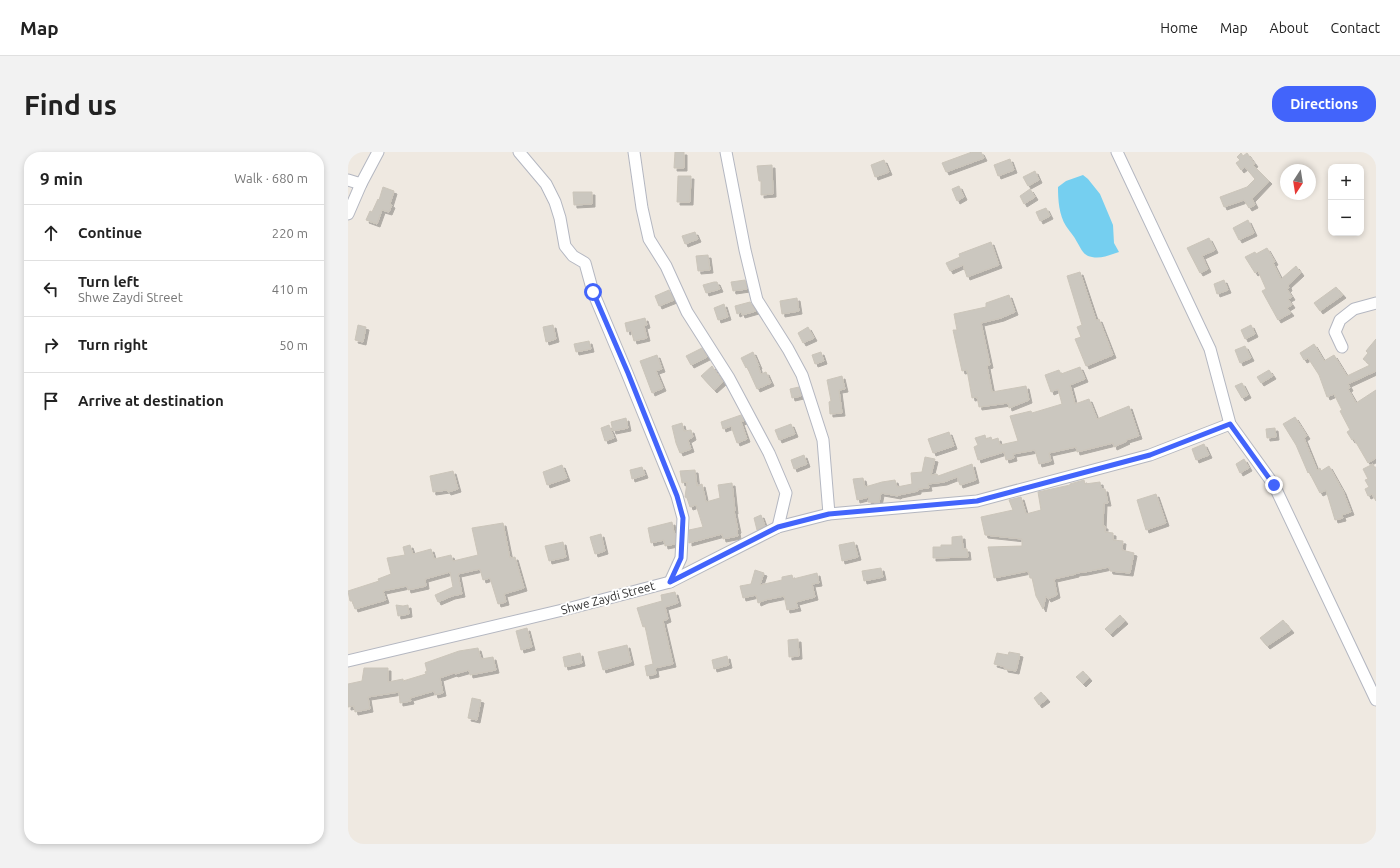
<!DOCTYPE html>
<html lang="en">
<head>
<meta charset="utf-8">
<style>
  :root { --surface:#fff; --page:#f2f2f2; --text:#222; --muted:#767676; --line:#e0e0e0; --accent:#4264fb }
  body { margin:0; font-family:Ubuntu,sans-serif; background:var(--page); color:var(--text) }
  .controls { position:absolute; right:12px; top:12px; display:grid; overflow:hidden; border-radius:8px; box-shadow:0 2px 6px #0003 }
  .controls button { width:36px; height:36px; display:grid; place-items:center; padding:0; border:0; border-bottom:1px solid var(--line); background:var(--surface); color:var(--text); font:20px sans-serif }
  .compass { position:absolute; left:932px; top:12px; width:36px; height:36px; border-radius:50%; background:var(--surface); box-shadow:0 2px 6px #0003; rotate:192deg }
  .stop { position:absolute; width:12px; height:12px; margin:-9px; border:3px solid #4264fb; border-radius:50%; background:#fff }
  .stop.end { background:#4264fb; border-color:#fff; box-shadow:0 1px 4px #0008 }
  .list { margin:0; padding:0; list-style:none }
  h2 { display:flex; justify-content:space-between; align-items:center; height:52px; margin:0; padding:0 16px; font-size:17px }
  h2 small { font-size:13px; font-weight:400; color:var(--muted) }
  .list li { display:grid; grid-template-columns:26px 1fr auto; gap:12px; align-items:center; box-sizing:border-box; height:56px; padding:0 16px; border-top:1px solid var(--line) }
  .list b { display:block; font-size:15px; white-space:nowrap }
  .list p { margin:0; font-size:13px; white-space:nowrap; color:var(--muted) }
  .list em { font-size:13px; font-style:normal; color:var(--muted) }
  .icon { flex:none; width:22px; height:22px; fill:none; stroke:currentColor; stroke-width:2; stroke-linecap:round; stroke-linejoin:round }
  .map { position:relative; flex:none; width:1028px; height:692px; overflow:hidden; border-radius:16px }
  header { display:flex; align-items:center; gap:24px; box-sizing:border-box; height:56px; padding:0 20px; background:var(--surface); border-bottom:1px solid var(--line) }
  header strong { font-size:19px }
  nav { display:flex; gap:22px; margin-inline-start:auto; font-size:14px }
  .intro { display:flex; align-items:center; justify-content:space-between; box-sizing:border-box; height:96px; padding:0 24px }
  h1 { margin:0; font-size:28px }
  .button { padding:10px 18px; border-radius:16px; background:var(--accent); color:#fff; font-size:14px; font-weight:700 }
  main { display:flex; gap:24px; padding:0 24px }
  aside { flex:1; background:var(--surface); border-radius:16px; box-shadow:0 2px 6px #0003 }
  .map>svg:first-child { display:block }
  .water { fill:#75cff0 }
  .building { fill:#cbc7bf; stroke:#cbc5ba; filter:url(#shadow) }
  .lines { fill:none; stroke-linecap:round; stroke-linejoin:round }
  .street-casing { stroke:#b4b7c1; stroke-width:13 }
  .street { stroke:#fff; stroke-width:11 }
  .route { stroke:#4264fb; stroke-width:5 }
  .labels { text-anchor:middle; stroke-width:4; stroke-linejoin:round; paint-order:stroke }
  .street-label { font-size:12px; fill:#2e2e2e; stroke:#fff }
</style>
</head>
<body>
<header>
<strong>Map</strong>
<nav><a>Home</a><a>Map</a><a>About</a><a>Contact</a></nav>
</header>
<div class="intro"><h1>Find us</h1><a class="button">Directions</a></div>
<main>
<aside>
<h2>9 min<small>Walk · 680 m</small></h2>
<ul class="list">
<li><svg class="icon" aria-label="ahead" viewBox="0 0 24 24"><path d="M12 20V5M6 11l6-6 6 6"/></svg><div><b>Continue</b></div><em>220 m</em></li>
<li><svg class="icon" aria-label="left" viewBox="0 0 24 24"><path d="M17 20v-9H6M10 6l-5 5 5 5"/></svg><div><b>Turn left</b><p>Shwe Zaydi Street</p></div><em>410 m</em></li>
<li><svg class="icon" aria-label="right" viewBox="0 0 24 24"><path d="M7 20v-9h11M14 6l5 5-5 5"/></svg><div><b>Turn right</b></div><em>50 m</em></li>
<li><svg class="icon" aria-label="arrive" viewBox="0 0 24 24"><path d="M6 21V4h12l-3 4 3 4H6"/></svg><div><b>Arrive at destination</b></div></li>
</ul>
</aside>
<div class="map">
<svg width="1028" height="692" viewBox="0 0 1028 692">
  <defs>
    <filter id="shadow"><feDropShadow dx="3" dy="3" stdDeviation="0" flood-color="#0004"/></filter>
  </defs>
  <rect width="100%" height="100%" fill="#efe9e1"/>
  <path class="water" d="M 735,23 L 740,27 L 752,42 L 765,73 L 766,91 L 771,100 C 762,103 753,107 744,105 C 735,104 733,96 729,90 C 726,84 722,80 718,74 C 711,63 710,48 710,35 L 718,29 Z"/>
  <g class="building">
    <path d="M 327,0 L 336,0 L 336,16 L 326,16 Z"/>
    <path d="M 624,0 L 633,0 L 636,6 L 598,20 L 594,11 Z"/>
    <path d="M 893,1 L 895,4 L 899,1 L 907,12 L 905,13 L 921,29 L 904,47 L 907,53 L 901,56 L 896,48 L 876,55 L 872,45 L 899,35 L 907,27 L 897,15 L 893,18 L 888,11 L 892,8 L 889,5 Z"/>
    <path d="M 662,7 L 666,18 L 650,24 L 646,13 Z"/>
    <path d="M 536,8 L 541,20 L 527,25 L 523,13 Z"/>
    <path d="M 424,13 L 425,42 L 413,43 L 413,29 L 411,29 L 409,14 Z"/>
    <path d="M 687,19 L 691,28 L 680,34 L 675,25 Z"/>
    <path d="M 330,24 L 343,24 L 342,50 L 329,50 Z"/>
    <path d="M 611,34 L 616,45 L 609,49 L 604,37 Z"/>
    <path d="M 35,35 L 46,39 L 42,52 L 44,53 L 41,60 L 34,58 L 29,72 L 18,68 L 22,59 L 24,60 L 30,47 L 31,48 Z"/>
    <path d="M 682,37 L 687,45 L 676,52 L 672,44 Z"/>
    <path d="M 225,40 L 244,40 L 244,52 L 226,53 Z"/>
    <path d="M 698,56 L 702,64 L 692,69 L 688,60 Z"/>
    <path d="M 900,68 L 906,81 L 891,88 L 885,76 Z"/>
    <path d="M 347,80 L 350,87 L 337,92 L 334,84 Z"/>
    <path d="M 861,86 L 867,98 L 854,104 L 860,117 L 852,121 L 839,96 Z"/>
    <path d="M 643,90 L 651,113 L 619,125 L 615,113 L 602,119 L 598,111 L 612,105 L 611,102 Z"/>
    <path d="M 919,96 L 927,110 L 925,111 L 933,127 L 948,114 L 953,121 L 940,133 L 941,136 L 939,137 L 944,145 L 940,147 L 944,153 L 939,156 L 943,161 L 930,168 L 914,139 L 918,137 L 910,119 L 907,121 L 897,105 L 907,100 L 908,102 Z"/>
    <path d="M 360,103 L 362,118 L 350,119 L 348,104 Z"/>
    <path d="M 732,120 L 748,168 L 751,167 L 765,203 L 738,214 L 727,187 L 733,185 L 729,175 L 734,173 L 719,124 Z"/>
    <path d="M 397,128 L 399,137 L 385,139 L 383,130 Z"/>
    <path d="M 876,128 L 880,138 L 869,142 L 866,132 Z"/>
    <path d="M 366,130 L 369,130 L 372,137 L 358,141 L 355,133 Z"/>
    <path d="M 988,135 L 995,143 L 972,159 L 966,151 Z"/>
    <path d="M 321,138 L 326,148 L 311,154 L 307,144 Z"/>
    <path d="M 661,143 L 667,160 L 653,166 L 633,171 L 642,213 L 639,214 L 644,240 L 678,234 L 681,248 L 661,256 L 660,251 L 631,255 L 629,245 L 624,246 L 619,218 L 614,219 L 605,178 L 609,178 L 606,162 L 638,155 L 638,151 Z"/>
    <path d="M 449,146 L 451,159 L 434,162 L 432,149 Z"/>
    <path d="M 402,150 L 408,159 L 394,163 L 393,160 L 389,162 L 387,154 Z"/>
    <path d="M 376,152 L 380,165 L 370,168 L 366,156 Z"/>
    <path d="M 297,166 L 299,173 L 296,174 L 299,186 L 286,189 L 283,178 L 279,180 L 277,171 Z"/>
    <path d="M 10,173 L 18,175 L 15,190 L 7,188 Z"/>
    <path d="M 205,173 L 208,187 L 198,190 L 195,175 Z"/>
    <path d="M 903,173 L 907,182 L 897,187 L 893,178 Z"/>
    <path d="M 460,175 L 466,186 L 455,191 L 450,181 Z"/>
    <path d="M 1028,187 L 1028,219 L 1000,232 L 1002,236 L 1000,237 L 1008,251 L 1028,238 L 1028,306 L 1020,311 L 1006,287 L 1004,288 L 999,280 L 1002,278 L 992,259 L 994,258 L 986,242 L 979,245 L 971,223 L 960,206 L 956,208 L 952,201 L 966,192 L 976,209 L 986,203 L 999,224 L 1022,213 L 1015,207 L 1020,201 L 1018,199 Z"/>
    <path d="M 241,189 L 243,197 L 228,200 L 226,192 Z"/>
    <path d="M 897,194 L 903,206 L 892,211 L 887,198 Z"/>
    <path d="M 354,196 L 359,205 L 343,213 L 338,204 Z"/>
    <path d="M 405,200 L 411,214 L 410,214 L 413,222 L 418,220 L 423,231 L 409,237 L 399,215 L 398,216 L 393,206 Z"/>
    <path d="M 473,200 L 476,209 L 467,212 L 464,203 Z"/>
    <path d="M 309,203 L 314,217 L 308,219 L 315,236 L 304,241 L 292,209 Z"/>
    <path d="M 364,214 L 375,230 L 366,238 L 353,224 Z"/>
    <path d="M 732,215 L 737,227 L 722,233 L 727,252 L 741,247 L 749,267 L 781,254 L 791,284 L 778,288 L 779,289 L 766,295 L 765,291 L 729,300 L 728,295 L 701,301 L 703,309 L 691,312 L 687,298 L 665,302 L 666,306 L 658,308 L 656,300 L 630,308 L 626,295 L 630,293 L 627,286 L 637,283 L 638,287 L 643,285 L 644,288 L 650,286 L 652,293 L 670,289 L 662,264 L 683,259 L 684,261 L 714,252 L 710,237 L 703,240 L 697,223 L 711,218 L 713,222 Z"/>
    <path d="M 921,218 L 925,224 L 913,231 L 909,225 Z"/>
    <path d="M 494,224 L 497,237 L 491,238 L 494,261 L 482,262 L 481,250 L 483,249 L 479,228 Z"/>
    <path d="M 894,231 L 900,243 L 894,246 L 887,234 Z"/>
    <path d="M 451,235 L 453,244 L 444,246 L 442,237 Z"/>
    <path d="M 393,263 L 396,269 L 393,270 L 399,287 L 389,291 L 383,274 L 375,277 L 373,270 Z"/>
    <path d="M 947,265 L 959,284 L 956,286 L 969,318 L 972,316 L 973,319 L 981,314 L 995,339 L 1003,360 L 994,363 L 995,366 L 987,368 L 978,338 L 972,341 L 961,320 L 960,321 L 948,293 L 935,272 Z"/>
    <path d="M 278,266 L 280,276 L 265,279 L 263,270 Z"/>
    <path d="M 334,271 L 336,279 L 343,278 L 345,285 L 340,288 L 343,297 L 332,301 L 328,291 L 324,274 Z"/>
    <path d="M 443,272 L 447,282 L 431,288 L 427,278 Z"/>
    <path d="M 261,273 L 266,286 L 257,289 L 253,276 Z"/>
    <path d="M 927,276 L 928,285 L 919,286 L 918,277 Z"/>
    <path d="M 601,280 L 606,294 L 585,301 L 580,287 Z"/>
    <path d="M 856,292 L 861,303 L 848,308 L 844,297 Z"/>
    <path d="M 456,303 L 459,312 L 446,317 L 443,308 Z"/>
    <path d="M 577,305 L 587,307 L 583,323 L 589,322 L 590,324 L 624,312 L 628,328 L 612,333 L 609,325 L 596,330 L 580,332 L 581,336 L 570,337 L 570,339 L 551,343 L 550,344 L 533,341 L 531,351 L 520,350 L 521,345 L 509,348 L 505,327 L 515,326 L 517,335 L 534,330 L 547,328 L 549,335 L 564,332 L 563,321 L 574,320 Z"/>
    <path d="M 896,307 L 901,316 L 892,321 L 888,312 Z"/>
    <path d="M 1025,312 L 1028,318 L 1028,349 L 1024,342 L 1020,344 L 1017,337 L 1021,335 L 1017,328 L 1020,327 L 1015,317 Z"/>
    <path d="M 214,313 L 219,326 L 199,333 L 195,320 Z"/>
    <path d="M 294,315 L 297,323 L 284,327 L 282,318 Z"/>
    <path d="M 347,318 L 349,334 L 354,332 L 358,350 L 372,346 L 370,333 L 384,331 L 387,359 L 386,359 L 390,378 L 389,379 L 390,384 L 375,387 L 374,382 L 341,391 L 341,378 L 355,375 L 348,353 L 342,355 L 339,346 L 337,345 L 339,330 L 334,331 L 332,319 Z"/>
    <path d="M 105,319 L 110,337 L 100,340 L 99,338 L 85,340 L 82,324 Z"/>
    <path d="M 736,328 L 737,332 L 752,330 L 753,337 L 757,337 L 760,351 L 756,351 L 755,374 L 757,374 L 757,380 L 765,381 L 765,388 L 775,389 L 774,398 L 786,401 L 782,421 L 762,419 L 761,415 L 737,420 L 728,421 L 728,422 L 706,427 L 709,443 L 700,447 L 698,444 L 695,457 L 688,444 L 684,426 L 682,426 L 680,419 L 646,426 L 640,395 L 674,394 L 674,387 L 637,383 L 633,365 L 665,358 L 661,348 L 673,345 L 678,362 L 693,358 L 690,340 L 722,333 L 722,332 Z"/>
    <path d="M 808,342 L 818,371 L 798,378 L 789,348 Z"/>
    <path d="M 413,363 L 417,374 L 409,378 L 406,366 Z"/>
    <path d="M 324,370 L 326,381 L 327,381 L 327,392 L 317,394 L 316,388 L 303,391 L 300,376 Z"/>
    <path d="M 155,371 L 162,406 L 167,405 L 176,436 L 156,442 L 158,450 L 150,452 L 142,426 L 135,428 L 132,417 L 110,422 L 114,442 L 104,444 L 90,450 L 87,443 L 105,435 L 102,420 L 77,427 L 78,434 L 60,438 L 59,434 L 35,439 L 38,448 L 7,457 L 4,449 L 2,449 L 0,439 L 31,429 L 30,427 L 43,422 L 39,406 L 57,403 L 55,395 L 62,393 L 65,402 L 83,397 L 86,407 L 103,403 L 105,409 L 130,403 L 124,376 Z"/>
    <path d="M 253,382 L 257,399 L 247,402 L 242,385 Z"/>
    <path d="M 614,384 L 615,397 L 619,397 L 620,405 L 585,406 L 585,395 L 593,395 L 593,393 L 604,393 L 604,385 Z"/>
    <path d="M 215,390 L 218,405 L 201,409 L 197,394 Z"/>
    <path d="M 506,390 L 510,405 L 494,409 L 491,393 Z"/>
    <path d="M 533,416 L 535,425 L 516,429 L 514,419 Z"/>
    <path d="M 407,418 L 416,421 L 412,433 L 434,428 L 434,425 L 444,423 L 445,427 L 469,421 L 471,431 L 464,432 L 467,445 L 448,450 L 450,456 L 439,458 L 436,444 L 417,448 L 410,451 L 408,443 L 395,446 L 392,434 L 403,432 Z"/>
    <path d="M 327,440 L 330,451 L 317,455 L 320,467 L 315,469 L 325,512 L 307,516 L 308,522 L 299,524 L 297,514 L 305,512 L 297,474 L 295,475 L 289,456 L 314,449 L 313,443 Z"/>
    <path d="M 48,453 L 55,454 L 60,453 L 61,462 L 50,464 Z"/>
    <path d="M 772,463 L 777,469 L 762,482 L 757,477 Z"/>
    <path d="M 935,468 L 943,478 L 919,494 L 912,486 Z"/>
    <path d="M 179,476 L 184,495 L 173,498 L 168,479 Z"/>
    <path d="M 450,487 L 451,504 L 441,505 L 440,488 Z"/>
    <path d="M 279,493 L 283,510 L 255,518 L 250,500 Z"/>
    <path d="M 130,496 L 133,507 L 145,505 L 148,518 L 122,523 L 121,518 L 107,522 L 106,521 L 92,526 L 95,541 L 87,543 L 86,539 L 62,546 L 63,549 L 52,551 L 51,540 L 20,545 L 22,557 L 7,560 L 6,554 L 0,555 L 0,532 L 14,529 L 16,516 L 40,516 L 40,530 L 55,527 L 55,529 L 78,522 L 77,520 L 79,519 L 77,511 L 111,499 Z"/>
    <path d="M 661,500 L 672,502 L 668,519 L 657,517 L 657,515 L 646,512 L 649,501 L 660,503 Z"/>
    <path d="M 232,501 L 234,511 L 217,515 L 215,505 Z"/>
    <path d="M 379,504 L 381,513 L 366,517 L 364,508 Z"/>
    <path d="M 735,519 L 741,526 L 735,532 L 728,525 Z"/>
    <path d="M 693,540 L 699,547 L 691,553 L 686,546 Z"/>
    <path d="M 124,546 L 133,548 L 129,568 L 120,566 Z"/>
  </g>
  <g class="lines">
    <defs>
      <g id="street">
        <path d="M 171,0 L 198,32 L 207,50 L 212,66 L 217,94 L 225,104 L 237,111 L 245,140 L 279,221 L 329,344 L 335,366 L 333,406 L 322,430"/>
        <path d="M 286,0 L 294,56 L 301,87 L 318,114 L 339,160 L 381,226 L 421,301 L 438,341 L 430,375"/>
        <path d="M 378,0 L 397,98 L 409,148 L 440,197 L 454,223 L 475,288 L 481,362"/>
        <path d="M 769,0 L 862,197 L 882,272 L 926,333 L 1028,548"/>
        <path d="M 0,28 L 13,32"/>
        <path d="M 0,62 L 13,32 L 30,0"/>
        <path d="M 994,195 L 987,180 L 992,168 L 1006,157 L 1028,151"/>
        <path d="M 0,509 L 223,456 L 322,430 L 430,375 L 481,362 L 629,349 L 802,303 L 882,272"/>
      </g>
    </defs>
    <use href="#street" class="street-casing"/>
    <use href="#street" class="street"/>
  </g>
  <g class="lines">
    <path class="route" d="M 245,140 L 280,221 L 329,344 L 335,366 L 333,406 L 322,430 L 430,375 L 481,362 L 629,349 L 802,303 L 882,272 L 926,333"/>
  </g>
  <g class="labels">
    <g class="street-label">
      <text transform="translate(260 446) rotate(-15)" y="4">Shwe Zaydi Street</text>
    </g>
  </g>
</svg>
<div class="controls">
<button>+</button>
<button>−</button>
</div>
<svg class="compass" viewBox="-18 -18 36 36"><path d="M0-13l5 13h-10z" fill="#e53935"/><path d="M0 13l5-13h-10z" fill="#767676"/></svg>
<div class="stop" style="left:245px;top:140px"></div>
<div class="stop end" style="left:926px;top:333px"></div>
</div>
</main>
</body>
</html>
